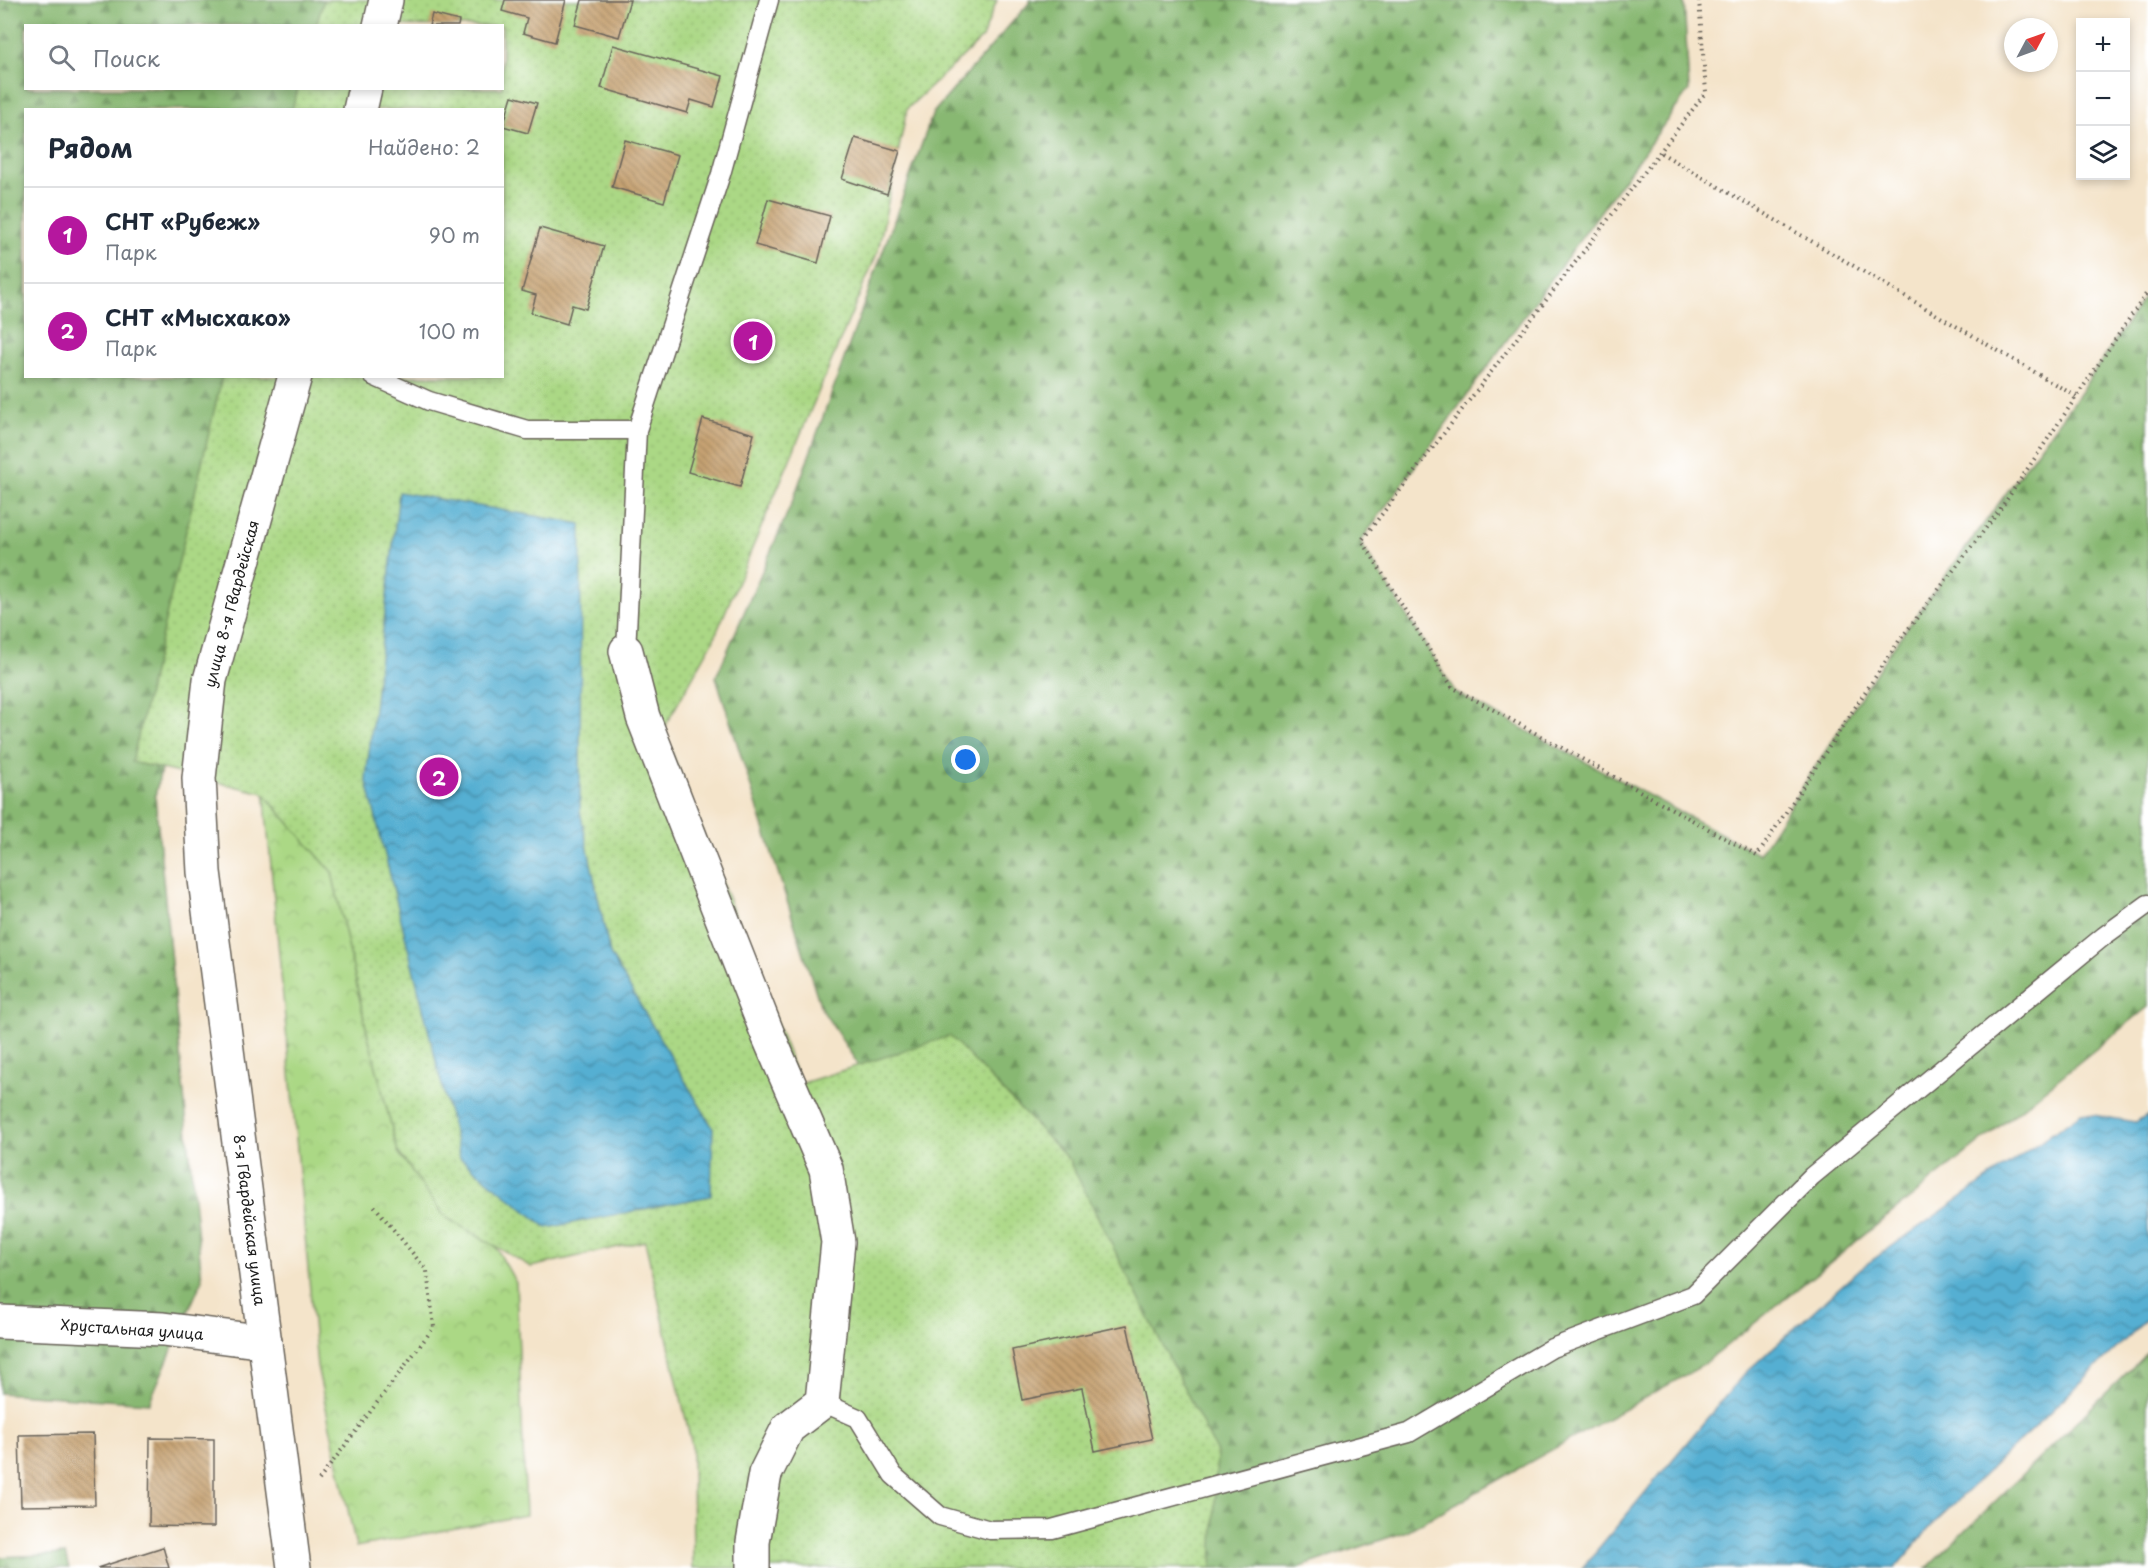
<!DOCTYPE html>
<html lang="ru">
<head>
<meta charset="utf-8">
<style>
  :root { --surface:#fff; --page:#f2f2f3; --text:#1f2937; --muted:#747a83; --line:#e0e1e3; --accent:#b5179e }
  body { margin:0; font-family:"Playpen Sans",sans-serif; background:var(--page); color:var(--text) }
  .controls { position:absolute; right:18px; top:18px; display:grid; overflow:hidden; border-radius:0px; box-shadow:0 3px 9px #0003 }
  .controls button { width:54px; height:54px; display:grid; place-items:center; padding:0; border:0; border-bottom:2px solid var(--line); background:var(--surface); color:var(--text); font:30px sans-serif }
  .compass { position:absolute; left:2004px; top:18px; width:54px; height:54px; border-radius:50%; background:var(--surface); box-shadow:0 3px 9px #0003; rotate:49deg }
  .you { position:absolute; left:966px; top:760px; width:21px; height:21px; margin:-15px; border:4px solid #fff; border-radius:50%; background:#1a73e8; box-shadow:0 0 0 9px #1a73e833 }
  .badge { display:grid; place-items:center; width:39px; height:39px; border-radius:50%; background:var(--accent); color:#fff; font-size:20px; font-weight:700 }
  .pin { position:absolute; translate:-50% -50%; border:3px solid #fff; box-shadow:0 2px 6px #0006 }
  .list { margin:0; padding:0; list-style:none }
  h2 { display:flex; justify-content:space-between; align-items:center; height:78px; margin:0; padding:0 24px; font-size:26px }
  h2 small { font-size:20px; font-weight:400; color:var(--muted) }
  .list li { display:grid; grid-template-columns:39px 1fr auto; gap:18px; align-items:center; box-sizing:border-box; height:96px; padding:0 24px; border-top:2px solid var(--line) }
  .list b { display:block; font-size:22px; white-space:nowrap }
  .list p { margin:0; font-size:20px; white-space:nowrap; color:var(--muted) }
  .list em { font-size:20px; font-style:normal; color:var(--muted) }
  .icon { flex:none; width:33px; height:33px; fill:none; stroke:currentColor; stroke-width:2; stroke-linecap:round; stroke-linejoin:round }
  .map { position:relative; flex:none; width:2148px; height:1568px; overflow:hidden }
  .search { position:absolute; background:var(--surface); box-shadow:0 3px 9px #0003; left:24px; top:24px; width:480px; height:66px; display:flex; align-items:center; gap:15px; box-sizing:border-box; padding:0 21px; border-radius:0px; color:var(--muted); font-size:22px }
  .panel { position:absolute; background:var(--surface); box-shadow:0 3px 9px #0003; left:24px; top:108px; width:480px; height:270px; border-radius:0px }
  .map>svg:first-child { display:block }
  .forest { fill:url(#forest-firs); stroke:#526a47; stroke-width:1.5 }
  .park { fill:url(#park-crowns); stroke:#647a50; stroke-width:1.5 }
  .garden { fill:url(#garden-dots); stroke:#647a50; stroke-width:1.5 }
  .water { fill:url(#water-waves); stroke:#386677; stroke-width:1.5 }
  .building { fill:url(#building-back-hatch) }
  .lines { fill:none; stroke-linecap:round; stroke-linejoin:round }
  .service-casing { stroke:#686259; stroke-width:21 }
  .minor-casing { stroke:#686259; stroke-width:36 }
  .tertiary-casing { stroke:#686259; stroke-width:36 }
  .path { stroke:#686259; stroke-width:4; stroke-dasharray:1.5 4.5; stroke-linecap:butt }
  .service { stroke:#fff; stroke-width:18 }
  .minor { stroke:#fff; stroke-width:33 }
  .tertiary { stroke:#fff; stroke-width:33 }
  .labels { text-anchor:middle; stroke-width:5; stroke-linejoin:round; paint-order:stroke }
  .street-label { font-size:15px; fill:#1c1c1c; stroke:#fff }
</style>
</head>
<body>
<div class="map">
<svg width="2148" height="1568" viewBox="0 0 2148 1568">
  <defs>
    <pattern id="forest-firs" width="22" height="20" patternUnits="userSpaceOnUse" patternTransform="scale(1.5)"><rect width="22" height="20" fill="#88b872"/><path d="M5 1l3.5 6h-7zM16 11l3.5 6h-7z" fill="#6e955d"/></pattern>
    <pattern id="park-crowns" width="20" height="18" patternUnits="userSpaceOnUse" patternTransform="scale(1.5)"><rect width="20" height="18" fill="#abd885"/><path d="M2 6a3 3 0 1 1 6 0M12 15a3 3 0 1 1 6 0" fill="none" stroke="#93b972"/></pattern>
    <pattern id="garden-dots" width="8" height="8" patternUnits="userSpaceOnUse" patternTransform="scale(1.5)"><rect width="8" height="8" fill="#abd885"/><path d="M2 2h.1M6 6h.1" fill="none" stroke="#93b972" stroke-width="1.8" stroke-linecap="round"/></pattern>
    <pattern id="water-waves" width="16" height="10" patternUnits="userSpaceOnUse" patternTransform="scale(1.5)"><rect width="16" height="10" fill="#55afd2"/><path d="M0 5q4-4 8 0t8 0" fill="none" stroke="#468eaa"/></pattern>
    <pattern id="building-back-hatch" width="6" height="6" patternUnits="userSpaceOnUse" patternTransform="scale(1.5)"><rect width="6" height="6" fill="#c6a272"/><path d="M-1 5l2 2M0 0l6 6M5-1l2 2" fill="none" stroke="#a0835d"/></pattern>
  </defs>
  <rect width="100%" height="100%" fill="#fff"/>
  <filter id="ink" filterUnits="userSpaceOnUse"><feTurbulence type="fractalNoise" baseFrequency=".0167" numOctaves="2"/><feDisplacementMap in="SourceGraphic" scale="12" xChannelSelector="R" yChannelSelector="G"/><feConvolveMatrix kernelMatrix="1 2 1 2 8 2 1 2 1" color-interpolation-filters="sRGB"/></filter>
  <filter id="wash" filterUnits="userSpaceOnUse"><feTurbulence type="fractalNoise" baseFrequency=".008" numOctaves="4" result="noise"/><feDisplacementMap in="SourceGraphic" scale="24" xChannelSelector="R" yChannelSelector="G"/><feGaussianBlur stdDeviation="1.35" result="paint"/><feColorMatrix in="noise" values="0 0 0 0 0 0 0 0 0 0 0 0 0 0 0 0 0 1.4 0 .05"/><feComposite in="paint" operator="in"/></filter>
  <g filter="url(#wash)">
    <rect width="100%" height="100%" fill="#f4e4ca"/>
    <g class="forest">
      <path d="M 0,0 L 337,0 L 331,25 L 26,26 L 26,88 L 317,89 L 312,109 L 26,110 L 26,376 L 251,377 L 155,796 L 202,1280 L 149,1403 L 0,1393 Z"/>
      <path d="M 1029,0 L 1684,0 L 1689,90 L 1360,542 L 1456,693 L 1759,854 L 1888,654 L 2079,394 L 2148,292 L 2148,1007 L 1700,1367 L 1405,1532 L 1298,1568 L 812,1568 L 945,1197 L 821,1008 L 716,677 L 793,500 L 933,113 L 1029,3 Z"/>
      <path d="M 2148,1352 L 2148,1568 L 1927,1568 Z"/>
      <path d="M 65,1554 L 69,1568 L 0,1568 L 0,1557 Z"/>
    </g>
    <path class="park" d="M 560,468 L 469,1199 L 516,1283 L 526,1515 L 356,1547 L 317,1366 L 261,758 Z"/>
    <path class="garden" d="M 324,0 L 997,0 L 982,38 L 907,109 L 878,251 L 713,641 L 663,730 L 800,1084 L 950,1036 L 1069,1160 L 1217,1453 L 1212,1568 L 693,1568 L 692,1446 L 645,1241 L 531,1267 L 445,1217 L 398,1152 L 367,1032 L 332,872 L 263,793 L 132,762 L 222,377 L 502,376 L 502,110 L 292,109 L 298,89 L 502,88 L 502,26 L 316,25 Z"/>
    <g class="water">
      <path d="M 399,492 L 581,524 L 580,811 L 610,954 L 713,1128 L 711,1196 L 547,1228 L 460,1158 L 366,778 Z"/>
      <path d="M 2081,1113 L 2135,1122 L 2148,1115 L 2148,1318 L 1934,1523 L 1895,1568 L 1582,1568 L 1744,1374 L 1861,1268 Z"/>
    </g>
    <g id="blocks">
      <g class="building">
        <path d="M 505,0 L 566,0 L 555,42 L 523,33 L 527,18 L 502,11 Z"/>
        <path d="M 582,0 L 630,0 L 619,37 L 575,25 Z"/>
        <path d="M 432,14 L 459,21 L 458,26 L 429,26 Z"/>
        <path d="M 613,45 L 723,76 L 714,107 L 691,100 L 687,113 L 601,88 Z"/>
        <path d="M 512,96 L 537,103 L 528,133 L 503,126 Z"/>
        <path d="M 855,138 L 900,151 L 887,194 L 842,179 Z"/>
        <path d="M 625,140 L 678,155 L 664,202 L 612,187 Z"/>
        <path d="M 768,199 L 830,216 L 818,263 L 755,245 Z"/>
        <path d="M 540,228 L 604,246 L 586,309 L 572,305 L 567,324 L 531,313 L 536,295 L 522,291 Z"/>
        <path d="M 703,419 L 754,434 L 740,487 L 688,472 Z"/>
        <path d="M 1127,1325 L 1152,1439 L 1095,1451 L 1082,1388 L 1022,1400 L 1012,1350 Z"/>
        <path d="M 93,1434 L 95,1505 L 21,1506 L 19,1435 Z"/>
        <path d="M 150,1438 L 214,1439 L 214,1527 L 149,1526 Z"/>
        <path d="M 163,1547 L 169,1568 L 97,1568 Z"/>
      </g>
    </g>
  </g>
  <g filter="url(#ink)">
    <use href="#blocks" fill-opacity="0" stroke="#686259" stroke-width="1.5"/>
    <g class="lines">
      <defs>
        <g id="service">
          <path d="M 373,376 L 429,401 L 527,430 L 637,430"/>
          <path d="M 626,651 L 637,430 L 721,174 L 769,0"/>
          <path d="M 822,1402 L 858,1418 L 893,1475 L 940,1516 L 990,1530 L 1052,1529 L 1409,1433 L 1552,1348 L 1693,1295 L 1812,1176 L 2104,936 L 2148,904"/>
        </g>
        <g id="minor">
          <path d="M 626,651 L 643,717 L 768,1035 L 826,1169 L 838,1242 L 822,1402 L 788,1428 L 765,1474 L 753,1542 L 753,1568"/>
          <path d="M 0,1322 L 163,1329 L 265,1342"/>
        </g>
        <g id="tertiary">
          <path d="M 380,26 L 386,0"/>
          <path d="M 360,110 L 365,88"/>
          <path d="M 294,1568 L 204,872 L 199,778 L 210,680 L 295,376"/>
        </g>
      </defs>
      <use href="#service" class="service-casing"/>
      <use href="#minor" class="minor-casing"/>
      <use href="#tertiary" class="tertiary-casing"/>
      <g class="path">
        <path d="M 1699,0 L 1706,92 L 1362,540 L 1452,687 L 1757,856 L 1899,641 L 1999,511 L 2148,291"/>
        <path d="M 1661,153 L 2077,397"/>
        <path d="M 319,1480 L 434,1327 L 427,1271 L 372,1203"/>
      </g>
      <use href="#service" class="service"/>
      <use href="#minor" class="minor"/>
      <use href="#tertiary" class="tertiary"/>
    </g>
  </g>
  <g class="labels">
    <g class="street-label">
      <text transform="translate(232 604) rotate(-75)" y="5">улица 8-я Гвардейская</text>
      <text transform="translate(249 1220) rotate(83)" y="5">8-я Гвардейская улица</text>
      <text transform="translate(132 1330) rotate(4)" y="5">Хрустальная улица</text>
    </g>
  </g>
</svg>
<div class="controls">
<button>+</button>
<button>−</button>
<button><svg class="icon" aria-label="layers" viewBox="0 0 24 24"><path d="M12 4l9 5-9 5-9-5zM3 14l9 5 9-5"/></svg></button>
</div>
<svg class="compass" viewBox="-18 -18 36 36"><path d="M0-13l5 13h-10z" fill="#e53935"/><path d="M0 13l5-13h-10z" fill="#747a83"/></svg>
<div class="you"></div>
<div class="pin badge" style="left:753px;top:341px">1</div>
<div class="pin badge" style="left:439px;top:777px">2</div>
<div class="search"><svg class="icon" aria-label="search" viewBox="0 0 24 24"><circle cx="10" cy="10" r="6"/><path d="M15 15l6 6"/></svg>Поиск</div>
<section class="panel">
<h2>Рядом<small>Найдено: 2</small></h2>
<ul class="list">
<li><span class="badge">1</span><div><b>СНТ «Рубеж»</b><p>Парк</p></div><em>90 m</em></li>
<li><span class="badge">2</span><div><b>СНТ «Мысхако»</b><p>Парк</p></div><em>100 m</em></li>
</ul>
</section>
</div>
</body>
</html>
